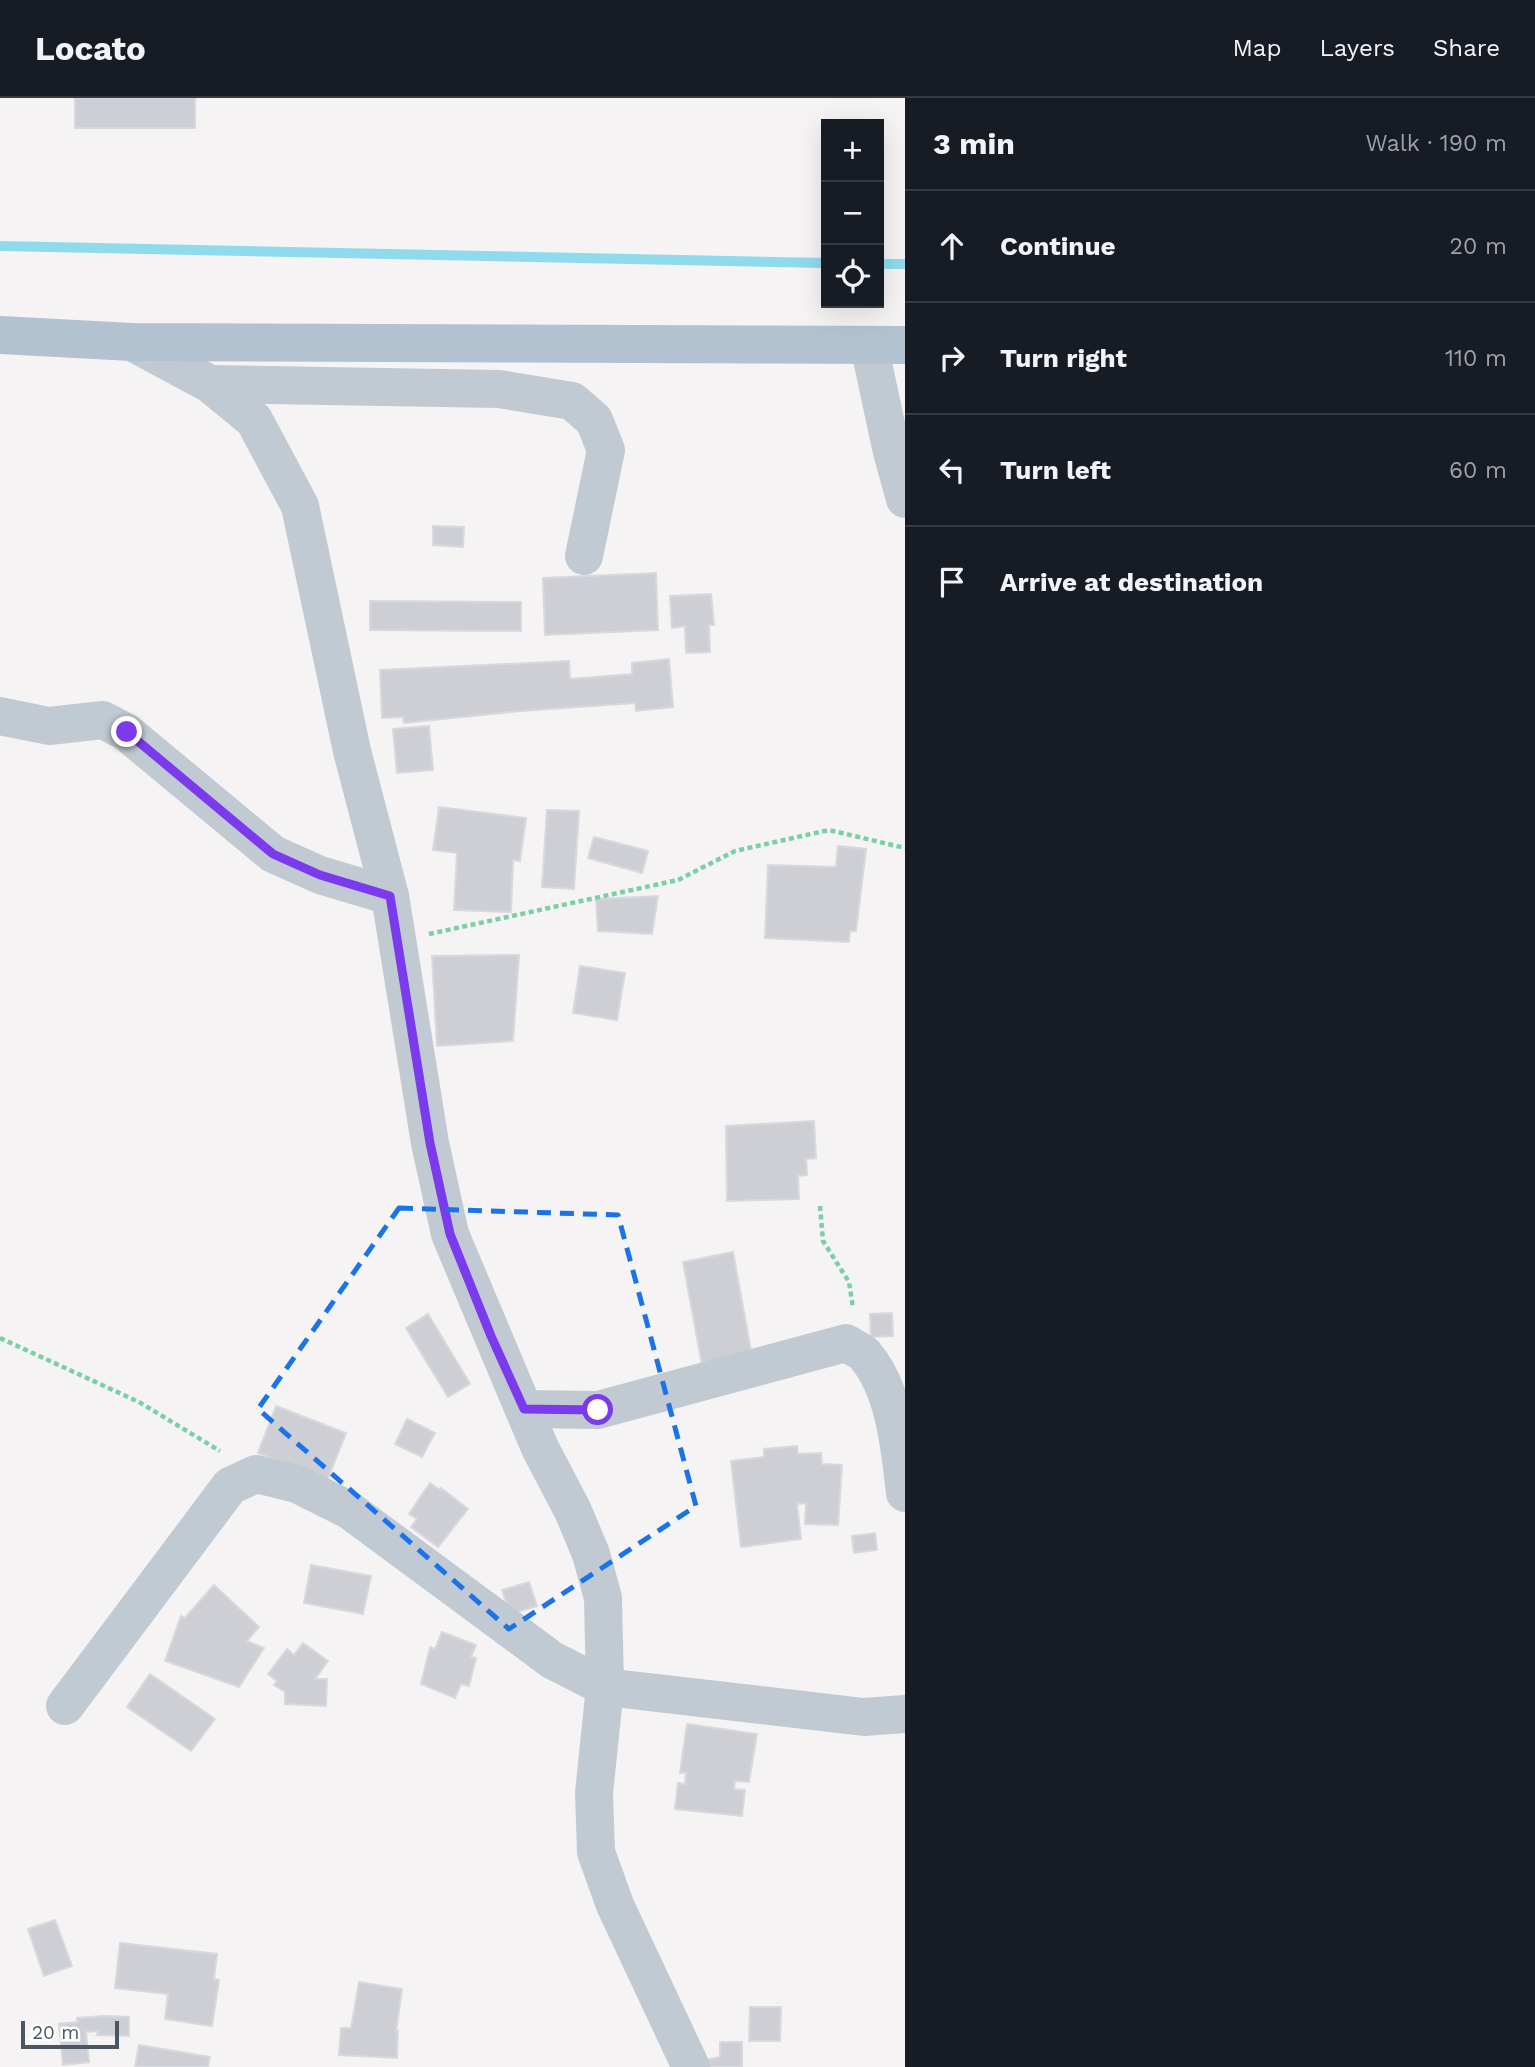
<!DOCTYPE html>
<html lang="en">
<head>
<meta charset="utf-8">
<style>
  :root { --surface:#171b24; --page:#20242c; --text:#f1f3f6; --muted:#9ea1a6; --line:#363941 }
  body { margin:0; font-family:"Work Sans",sans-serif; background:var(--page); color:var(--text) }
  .controls { position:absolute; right:21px; top:21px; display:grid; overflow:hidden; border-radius:0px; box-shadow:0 7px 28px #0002 }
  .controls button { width:63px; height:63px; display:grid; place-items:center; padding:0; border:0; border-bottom:2px solid var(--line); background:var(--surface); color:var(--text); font:35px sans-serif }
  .scale { position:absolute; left:21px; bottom:18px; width:98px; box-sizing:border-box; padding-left:7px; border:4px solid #4a5661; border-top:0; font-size:19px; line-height:24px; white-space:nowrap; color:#4a5661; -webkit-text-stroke:5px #fff; paint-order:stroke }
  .stop { position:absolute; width:21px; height:21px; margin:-16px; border:5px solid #7c3aed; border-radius:50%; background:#fff }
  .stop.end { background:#7c3aed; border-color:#fff; box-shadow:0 2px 7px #0008 }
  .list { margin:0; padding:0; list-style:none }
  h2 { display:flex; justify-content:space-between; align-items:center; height:91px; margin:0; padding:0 28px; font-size:30px }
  h2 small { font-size:23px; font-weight:400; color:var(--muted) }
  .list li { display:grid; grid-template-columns:46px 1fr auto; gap:21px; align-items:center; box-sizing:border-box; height:112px; padding:0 28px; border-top:2px solid var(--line) }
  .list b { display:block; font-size:26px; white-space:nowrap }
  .list em { font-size:23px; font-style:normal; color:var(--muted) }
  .icon { flex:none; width:38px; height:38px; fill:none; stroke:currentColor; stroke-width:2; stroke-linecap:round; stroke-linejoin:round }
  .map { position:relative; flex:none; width:905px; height:1969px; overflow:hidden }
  header { display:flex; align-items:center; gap:42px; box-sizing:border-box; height:98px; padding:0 35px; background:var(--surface); border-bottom:2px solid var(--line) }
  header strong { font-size:33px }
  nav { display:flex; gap:38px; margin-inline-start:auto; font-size:24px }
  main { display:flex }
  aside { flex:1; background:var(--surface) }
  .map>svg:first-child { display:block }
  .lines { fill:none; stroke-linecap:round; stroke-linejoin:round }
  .stream { stroke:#90daee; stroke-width:10 }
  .building { fill:#cdcfd5; stroke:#d7d9de; stroke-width:2 }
  .path { stroke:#7ad0a6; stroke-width:4.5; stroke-dasharray:5 3.5; stroke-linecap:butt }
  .minor { stroke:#c1cad2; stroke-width:38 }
  .major { stroke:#b3c2d1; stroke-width:38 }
  .route { stroke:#7c3aed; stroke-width:9 }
  .marked { fill:none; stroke:#1a73e8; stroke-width:5; stroke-dasharray:14 9; stroke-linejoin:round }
</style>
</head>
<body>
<header>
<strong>Locato</strong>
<nav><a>Map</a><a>Layers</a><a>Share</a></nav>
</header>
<main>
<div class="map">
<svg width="905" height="1969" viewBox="0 0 905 1969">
  <rect width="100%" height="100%" fill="#f5f3f3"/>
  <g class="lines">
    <g class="stream">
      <path d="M 0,148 L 826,165"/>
      <path d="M 879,166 L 905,166"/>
    </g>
  </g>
  <g class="building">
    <rect x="75" y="0" width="120" height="30"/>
    <path d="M 433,428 L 464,429 L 463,449 L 433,447 Z"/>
    <path d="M 656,475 L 658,532 L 545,537 L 543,480 Z"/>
    <path d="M 711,496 L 714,527 L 709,527 L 710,554 L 686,555 L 685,528 L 672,530 L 670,498 Z"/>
    <path d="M 370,503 L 521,504 L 521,533 L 370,532 Z"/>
    <path d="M 669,561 L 673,609 L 636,613 L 635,605 L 521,613 L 404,625 L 403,619 L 382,620 L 380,572 L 569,563 L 570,581 L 632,576 L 632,565 Z"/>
    <path d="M 429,628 L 433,672 L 397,675 L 393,631 Z"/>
    <path d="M 439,709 L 526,720 L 520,763 L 513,762 L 511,814 L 454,812 L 457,755 L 433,752 Z"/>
    <path d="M 547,712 L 579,713 L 574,791 L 542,789 Z"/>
    <path d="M 594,739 L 648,753 L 642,775 L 588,760 Z"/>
    <path d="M 838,748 L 866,751 L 856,833 L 850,833 L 849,844 L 765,840 L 768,767 L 836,769 Z"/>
    <path d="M 658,798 L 652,836 L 598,833 L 596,801 Z"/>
    <path d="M 519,857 L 513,943 L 437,948 L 432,858 Z"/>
    <path d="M 580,868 L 625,875 L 617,922 L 573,915 Z"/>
    <path d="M 814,1023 L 816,1060 L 806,1061 L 807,1077 L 798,1078 L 799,1101 L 727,1103 L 726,1028 Z"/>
    <path d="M 733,1154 L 752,1258 L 702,1267 L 683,1164 Z"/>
    <path d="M 892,1215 L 893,1238 L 871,1239 L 870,1216 Z"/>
    <path d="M 428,1216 L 470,1286 L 448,1299 L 406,1230 Z"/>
    <path d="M 276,1308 L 346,1335 L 327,1383 L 258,1355 Z"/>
    <path d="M 407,1321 L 435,1335 L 422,1359 L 395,1346 Z"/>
    <path d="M 797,1348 L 798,1356 L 821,1355 L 822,1366 L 842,1367 L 838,1427 L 805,1426 L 806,1405 L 797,1406 L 801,1441 L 741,1449 L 731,1363 L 764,1359 L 764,1351 Z"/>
    <path d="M 430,1385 L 440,1392 L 441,1390 L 468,1411 L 438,1449 L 411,1429 L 417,1421 L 409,1416 Z"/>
    <path d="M 875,1435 L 877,1452 L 854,1455 L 852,1438 Z"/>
    <path d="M 311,1467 L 371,1478 L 363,1516 L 304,1505 Z"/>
    <path d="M 529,1484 L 537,1508 L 510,1516 L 502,1492 Z"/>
    <path d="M 214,1487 L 259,1529 L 247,1543 L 264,1550 L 239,1589 L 165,1563 L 181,1518 L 185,1520 Z"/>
    <path d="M 442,1534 L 476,1547 L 471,1559 L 476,1560 L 469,1588 L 461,1586 L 455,1600 L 421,1586 L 430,1549 L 435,1551 Z"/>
    <path d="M 303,1545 L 328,1563 L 315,1581 L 327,1581 L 326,1608 L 285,1606 L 285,1594 L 274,1587 L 277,1583 L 268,1576 L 287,1551 L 294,1557 Z"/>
    <path d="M 150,1576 L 215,1621 L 191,1653 L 127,1609 Z"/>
    <path d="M 687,1626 L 757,1636 L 749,1684 L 735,1683 L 734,1691 L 745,1692 L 742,1718 L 675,1711 L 678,1685 L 685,1686 L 686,1675 L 680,1675 Z"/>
    <path d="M 55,1822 L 72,1868 L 44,1878 L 28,1831 Z"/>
    <path d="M 120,1845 L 217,1856 L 214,1881 L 219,1882 L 212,1928 L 165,1921 L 168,1896 L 115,1890 Z"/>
    <path d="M 359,1884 L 402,1891 L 396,1933 L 398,1933 L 397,1960 L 339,1957 L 341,1930 L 351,1930 Z"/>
    <path d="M 750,1909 L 781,1909 L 780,1943 L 749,1943 Z"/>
    <path d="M 105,1918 L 129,1919 L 129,1938 L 97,1937 L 98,1933 L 86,1934 L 89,1964 L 63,1967 L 59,1926 L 77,1924 L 77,1920 Z"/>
    <path d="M 720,1944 L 742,1944 L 742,1969 L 705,1969 L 704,1962 L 720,1959 Z"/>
    <path d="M 139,1947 L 210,1959 L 208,1969 L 135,1969 Z"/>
  </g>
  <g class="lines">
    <g class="path">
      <path d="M 429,836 L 678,782 L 735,753 L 829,732 L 905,750"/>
      <path d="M 820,1108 L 823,1143 L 849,1184 L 853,1210"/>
      <path d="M 0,1240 L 139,1304 L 220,1353"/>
    </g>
    <g class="minor">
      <path d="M 132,244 L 210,286 L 254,322 L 300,408 L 352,653 L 390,798 L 430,1045 L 450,1136 L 540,1350 L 573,1413 L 591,1456 L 603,1500 L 605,1589 L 594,1695 L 596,1754 L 615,1807 L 691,1969"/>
      <path d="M 869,247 L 892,354 L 905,401"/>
      <path d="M 210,286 L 499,291 L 572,303 L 594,322 L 606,352 L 584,458"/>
      <path d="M 0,618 L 49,628 L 103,622 L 126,634 L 273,756 L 320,777 L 390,798"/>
      <path d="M 524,1311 L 598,1312 L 846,1245 C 852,1249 860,1252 865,1257 C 895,1292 900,1351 905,1395"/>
      <path d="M 65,1608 L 230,1388 L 256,1376 L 297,1386 L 349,1412 L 552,1562 L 605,1589 L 864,1619 L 905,1616"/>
    </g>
    <path class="major" d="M 0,237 L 132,244 L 905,247"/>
  </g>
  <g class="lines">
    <path class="route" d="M 127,634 L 273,756 L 320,777 L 390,798 L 430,1045 L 450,1136 L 491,1238 L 524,1311 L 598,1312"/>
  </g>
  <path class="marked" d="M 399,1110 L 618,1117 L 696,1408 L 509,1531 L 258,1311 Z"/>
</svg>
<div class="controls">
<button>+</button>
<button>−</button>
<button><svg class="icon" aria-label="locate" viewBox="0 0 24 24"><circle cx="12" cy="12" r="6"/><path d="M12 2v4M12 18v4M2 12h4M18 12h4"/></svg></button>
</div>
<div class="scale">20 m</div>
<div class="stop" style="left:598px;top:1312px"></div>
<div class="stop end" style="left:127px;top:634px"></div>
</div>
<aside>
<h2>3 min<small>Walk · 190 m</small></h2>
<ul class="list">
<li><svg class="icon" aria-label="ahead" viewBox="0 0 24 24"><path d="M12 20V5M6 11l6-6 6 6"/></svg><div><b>Continue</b></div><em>20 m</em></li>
<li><svg class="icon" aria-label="right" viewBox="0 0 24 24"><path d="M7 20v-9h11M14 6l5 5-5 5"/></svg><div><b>Turn right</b></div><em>110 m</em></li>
<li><svg class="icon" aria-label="left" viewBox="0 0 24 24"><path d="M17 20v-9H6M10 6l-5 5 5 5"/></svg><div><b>Turn left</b></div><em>60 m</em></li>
<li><svg class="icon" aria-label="arrive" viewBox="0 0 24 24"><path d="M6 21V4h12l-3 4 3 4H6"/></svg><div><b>Arrive at destination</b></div></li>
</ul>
</aside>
</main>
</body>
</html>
